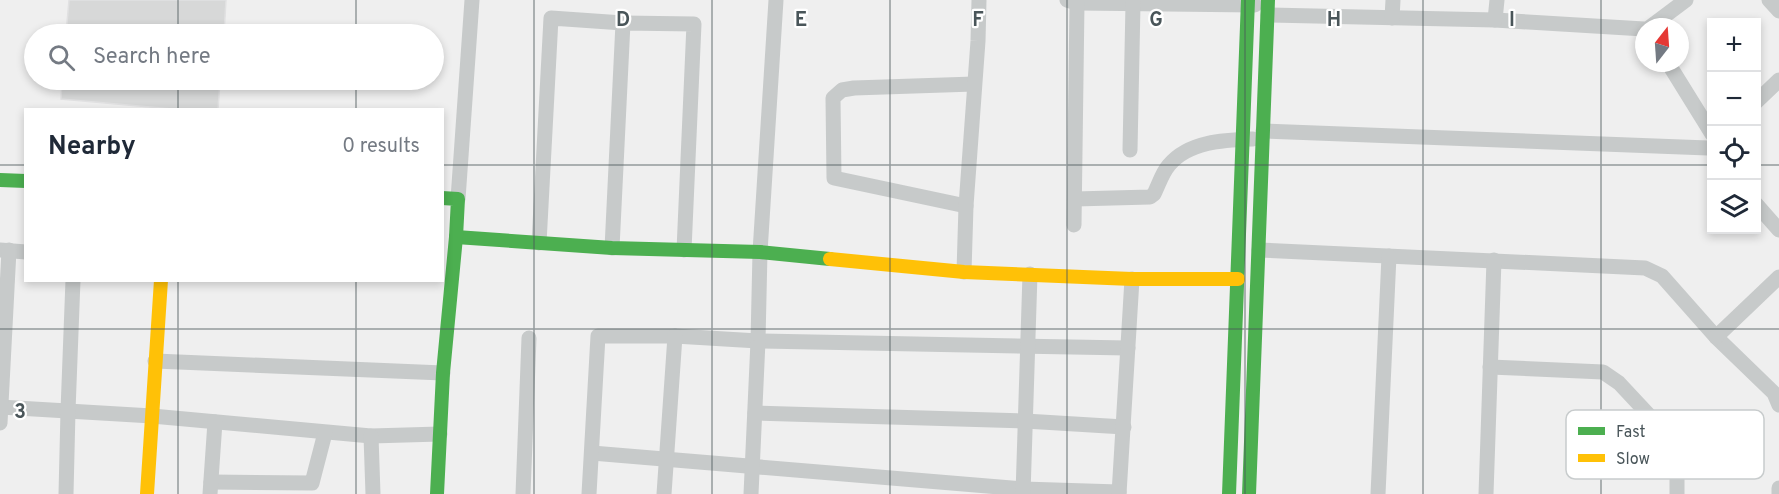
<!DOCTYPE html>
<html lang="en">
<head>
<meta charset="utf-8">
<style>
  :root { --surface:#fff; --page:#f2f2f3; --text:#1f2937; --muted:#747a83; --line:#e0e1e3 }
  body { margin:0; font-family:Overpass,sans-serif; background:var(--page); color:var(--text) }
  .controls { position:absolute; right:18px; top:18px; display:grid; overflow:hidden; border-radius:0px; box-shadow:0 3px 9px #0003 }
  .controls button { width:54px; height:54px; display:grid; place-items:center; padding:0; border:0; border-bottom:2px solid var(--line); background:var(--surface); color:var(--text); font:30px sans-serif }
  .compass { position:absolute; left:1635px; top:18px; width:54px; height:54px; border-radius:50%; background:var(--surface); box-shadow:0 3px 9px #0003; rotate:17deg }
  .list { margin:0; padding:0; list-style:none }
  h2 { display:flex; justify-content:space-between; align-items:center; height:78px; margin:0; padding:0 24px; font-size:26px }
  h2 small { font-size:20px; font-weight:400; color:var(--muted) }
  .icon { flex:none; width:33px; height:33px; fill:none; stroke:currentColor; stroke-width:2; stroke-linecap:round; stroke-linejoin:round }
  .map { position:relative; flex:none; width:1779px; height:494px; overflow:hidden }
  .search { position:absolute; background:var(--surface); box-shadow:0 3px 9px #0003; left:24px; top:24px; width:420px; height:66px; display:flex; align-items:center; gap:15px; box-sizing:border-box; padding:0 21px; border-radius:33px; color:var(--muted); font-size:22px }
  .panel { position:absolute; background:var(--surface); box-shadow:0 3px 9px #0003; left:24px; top:108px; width:420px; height:174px; border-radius:0px }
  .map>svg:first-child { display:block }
  .building { fill:#d7d8d8; stroke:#e1e1e2; stroke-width:1.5 }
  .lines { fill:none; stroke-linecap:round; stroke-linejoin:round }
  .street { stroke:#c7caca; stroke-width:15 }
  .fast { stroke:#4caf50; stroke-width:14 }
  .slow { stroke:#ffc107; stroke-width:14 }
  .grid { fill:none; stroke:#495559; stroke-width:1.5; stroke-opacity:0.55 }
  .key { fill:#fff; stroke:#c8cccd; stroke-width:1.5 }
  .key-label { font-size:16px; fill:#495559 }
  .grid-label { font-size:20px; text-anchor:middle; font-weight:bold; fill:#495559; stroke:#fff; stroke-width:4.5; stroke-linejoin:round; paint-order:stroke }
</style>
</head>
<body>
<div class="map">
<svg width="1779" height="494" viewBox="0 0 1779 494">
  <rect width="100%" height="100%" fill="#efefef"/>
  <g class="building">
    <path d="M 69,0 L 226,0 L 224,34 L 66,34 Z"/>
    <path d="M 62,80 L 220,80 L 218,110 L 183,110 L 61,99 Z"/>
  </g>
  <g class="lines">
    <g class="street">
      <path d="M 1067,0 L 1077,3 L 1255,5"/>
      <path d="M 1769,0 L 1779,11"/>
      <path d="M 1268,15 L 1495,20 L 1644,29"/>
      <path d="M 1392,18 L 1393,0"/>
      <path d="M 1495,20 L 1497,0"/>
      <path d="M 1650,27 L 1686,0"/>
      <path d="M 1668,63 L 1712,134"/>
      <path d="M 1756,102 L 1779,80"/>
      <path d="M 1263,131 L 1708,148"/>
      <path d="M 1130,150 L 1133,4"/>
      <path d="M 458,199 L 472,0"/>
      <path d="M 1075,199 L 1150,197 L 1154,194 C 1159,184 1162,173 1169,165 C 1189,141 1225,140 1253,139"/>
      <path d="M 1756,204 L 1779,230"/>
      <path d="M 966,206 L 834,178 L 833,98 L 842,90 L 854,88 L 974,84"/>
      <path d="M 1074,225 L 1077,3"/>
      <path d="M 539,243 L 551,18 L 623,23"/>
      <path d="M 612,248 L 623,23 L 694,24 L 684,250"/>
      <path d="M 0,250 L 26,252"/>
      <path d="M 1259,250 L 1645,268 L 1662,276 L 1716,337 L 1774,393 L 1779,405"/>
      <path d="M 964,272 L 966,206 L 978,41 L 979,0"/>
      <path d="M 1716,337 L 1779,277"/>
      <path d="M 155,361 L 443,373"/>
      <path d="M 1490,367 L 1603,372 L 1619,383 L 1661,428 L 1677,453 L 1677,494"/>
      <path d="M 0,407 L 152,416 L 371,436 L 440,434"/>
      <path d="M 755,413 L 1025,421 L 1124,427"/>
      <path d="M 0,423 L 9,250"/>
      <path d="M 371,436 L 373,494"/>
      <path d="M 592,453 L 1023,489 L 1119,492"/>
      <path d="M 211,482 L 312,483 L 325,433"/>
      <path d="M 66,494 L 68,411 L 73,280"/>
      <path d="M 210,494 L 215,422"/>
      <path d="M 523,494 L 529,338"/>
      <path d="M 589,494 L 598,336 L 675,336 L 758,341 L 1128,348"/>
      <path d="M 664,494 L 675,336"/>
      <path d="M 751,494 L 758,341 L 760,252 L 776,0"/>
      <path d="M 1023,494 L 1030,274"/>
      <path d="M 1119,494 L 1132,279"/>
      <path d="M 1378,494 L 1389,256"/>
      <path d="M 1486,494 L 1494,260"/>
      <path d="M 1779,494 L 1779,488"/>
    </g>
    <g class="fast">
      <path d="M 0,180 L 26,181"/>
      <path d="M 456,237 L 612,248 L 760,252 L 830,259"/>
      <path d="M 437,494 L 443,373 L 456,237 L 458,199 L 442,198"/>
      <path d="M 1229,494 L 1248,0"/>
      <path d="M 1249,494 L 1268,0"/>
    </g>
    <g class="slow">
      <path d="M 830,259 L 964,272 L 1132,279 L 1238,279"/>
      <path d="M 147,494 L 161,280"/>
    </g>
  </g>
  <path class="grid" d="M 178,0 L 178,34M 356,0 L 356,34M 534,0 L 534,494M 712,0 L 712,494M 890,0 L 890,494M 1067,0 L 1067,494M 1245,0 L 1245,494M 1423,0 L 1423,494M 1601,0 L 1601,494M 178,80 L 178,110M 356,80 L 356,110M 0,165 L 26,165M 442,165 L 1712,165M 1756,165 L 1779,165M 178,280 L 178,494M 356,280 L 356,494M 0,329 L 1779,329"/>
  <rect x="1566" y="410" width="198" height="69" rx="9" class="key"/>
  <rect x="1578" y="427" width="27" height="8" fill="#4caf50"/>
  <rect x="1578" y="454" width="27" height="8" fill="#ffc107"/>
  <g class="key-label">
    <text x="1616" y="437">Fast</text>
    <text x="1616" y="464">Slow</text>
  </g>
  <g class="grid-label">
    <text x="623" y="26">D</text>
    <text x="801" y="26">E</text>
    <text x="978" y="26">F</text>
    <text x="1156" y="26">G</text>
    <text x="1334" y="26">H</text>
    <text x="1512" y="26">I</text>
    <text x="20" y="418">3</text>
  </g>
</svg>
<div class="controls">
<button>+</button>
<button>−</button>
<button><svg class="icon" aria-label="locate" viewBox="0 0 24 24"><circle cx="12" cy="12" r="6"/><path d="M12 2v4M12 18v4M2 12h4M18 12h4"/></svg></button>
<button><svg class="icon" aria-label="layers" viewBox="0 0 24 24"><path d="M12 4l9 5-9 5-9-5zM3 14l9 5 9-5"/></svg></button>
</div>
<svg class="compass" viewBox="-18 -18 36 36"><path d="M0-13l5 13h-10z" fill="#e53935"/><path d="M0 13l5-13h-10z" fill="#747a83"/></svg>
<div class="search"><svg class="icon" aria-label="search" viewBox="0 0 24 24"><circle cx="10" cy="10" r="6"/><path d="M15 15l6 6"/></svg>Search here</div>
<section class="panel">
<h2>Nearby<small>0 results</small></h2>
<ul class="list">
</ul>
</section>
</div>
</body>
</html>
